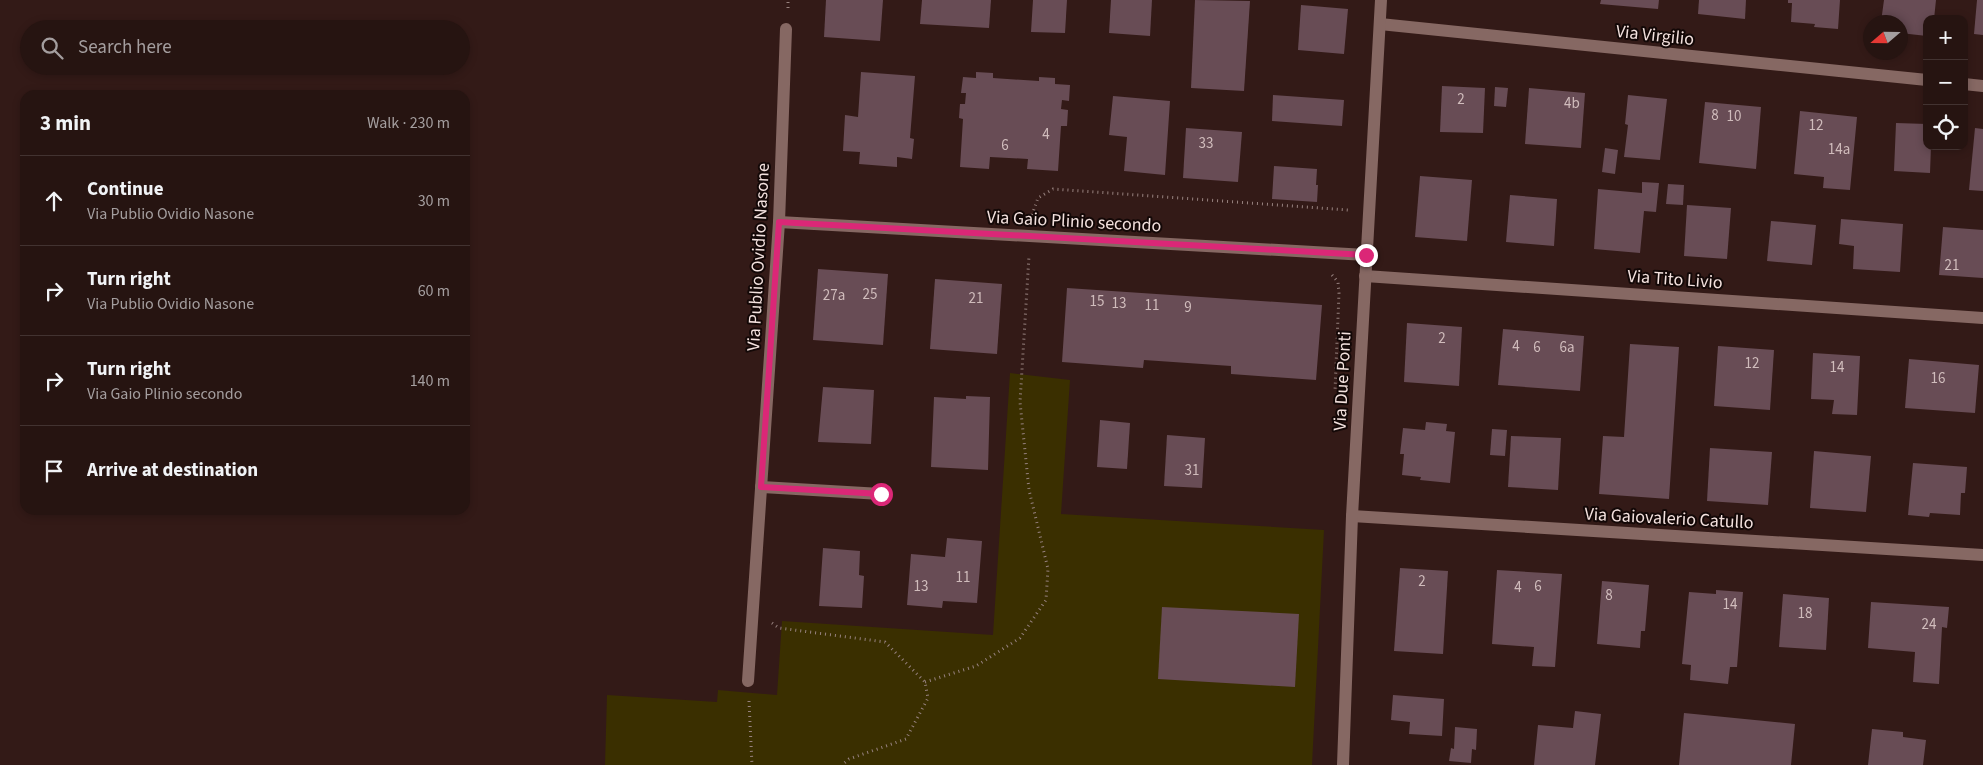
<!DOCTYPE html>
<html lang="en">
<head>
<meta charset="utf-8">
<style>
  :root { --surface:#261411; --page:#32211f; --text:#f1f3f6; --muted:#a49e9f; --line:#423331 }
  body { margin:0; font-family:"Source Sans 3",sans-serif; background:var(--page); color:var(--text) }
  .controls { position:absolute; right:15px; top:15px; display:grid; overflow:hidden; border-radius:10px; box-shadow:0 2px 8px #0003 }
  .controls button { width:45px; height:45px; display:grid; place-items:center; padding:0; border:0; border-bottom:1px solid var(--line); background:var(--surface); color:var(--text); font:25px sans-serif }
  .compass { position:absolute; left:1863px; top:15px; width:45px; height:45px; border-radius:50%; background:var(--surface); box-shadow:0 2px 8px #0003; rotate:250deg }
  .stop { position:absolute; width:15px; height:15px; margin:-11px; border:4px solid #db2777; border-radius:50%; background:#fff }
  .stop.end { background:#db2777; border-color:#fff; box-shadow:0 1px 5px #0008 }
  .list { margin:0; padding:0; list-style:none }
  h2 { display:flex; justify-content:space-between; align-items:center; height:65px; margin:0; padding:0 20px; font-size:21px }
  h2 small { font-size:16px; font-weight:400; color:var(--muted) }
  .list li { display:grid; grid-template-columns:32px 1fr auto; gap:15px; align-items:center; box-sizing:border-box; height:90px; padding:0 20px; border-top:1px solid var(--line) }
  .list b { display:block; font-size:19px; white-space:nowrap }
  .list p { margin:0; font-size:16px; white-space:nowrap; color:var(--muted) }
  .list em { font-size:16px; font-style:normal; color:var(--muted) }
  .icon { flex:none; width:28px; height:28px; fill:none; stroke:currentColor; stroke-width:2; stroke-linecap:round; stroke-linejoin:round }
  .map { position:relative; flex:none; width:1983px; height:765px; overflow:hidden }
  .search { position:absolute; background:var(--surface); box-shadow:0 2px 8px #0003; left:20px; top:20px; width:450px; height:55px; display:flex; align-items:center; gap:12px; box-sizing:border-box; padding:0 18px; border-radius:28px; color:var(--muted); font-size:19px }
  .panel { position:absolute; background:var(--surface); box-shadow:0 2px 8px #0003; left:20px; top:90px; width:450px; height:425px; border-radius:15px }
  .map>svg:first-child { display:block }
  .green { fill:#3a2f00 }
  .building { fill:#684c55 }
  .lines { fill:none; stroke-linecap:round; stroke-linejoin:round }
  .path { stroke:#97827f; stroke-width:3; stroke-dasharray:1 4; stroke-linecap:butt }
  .minor { stroke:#866863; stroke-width:12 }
  .tertiary { stroke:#866863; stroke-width:12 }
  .route { stroke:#db2777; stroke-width:6 }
  .labels { text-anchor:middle; stroke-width:4; stroke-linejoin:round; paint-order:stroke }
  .number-label { font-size:15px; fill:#d0bcbc }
  .street-label { font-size:18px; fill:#f3e1de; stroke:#130807 }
</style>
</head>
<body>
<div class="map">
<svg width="1983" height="765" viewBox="0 0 1983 765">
  <rect width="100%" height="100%" fill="#331a17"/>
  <path class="green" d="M 1010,373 L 1070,380 L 1061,514 L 1324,530 L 1312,765 L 605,765 L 607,695 L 717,702 L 718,690 L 777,695 L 782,621 L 993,635 Z"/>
  <g class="building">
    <path d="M 826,0 L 883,0 L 880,41 L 824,37 Z"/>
    <path d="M 922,0 L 991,0 L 989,28 L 920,24 Z"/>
    <path d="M 1033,0 L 1067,0 L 1065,33 L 1031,32 Z"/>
    <path d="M 1111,0 L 1152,0 L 1150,36 L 1109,33 Z"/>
    <path d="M 1195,0 L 1250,1 L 1244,91 L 1191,88 Z"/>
    <path d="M 1601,0 L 1659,0 L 1658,9 L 1600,4 Z"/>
    <path d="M 1699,0 L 1746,0 L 1745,19 L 1698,14 Z"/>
    <path d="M 1788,0 L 1840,0 L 1838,29 L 1814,27 L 1815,24 L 1791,22 L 1792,3 L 1788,3 Z"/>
    <path d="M 1884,0 L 1936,0 L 1934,19 L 1927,19 L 1927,36 L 1900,33 L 1900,22 L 1881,22 Z"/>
    <path d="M 1977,0 L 1983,0 L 1983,35 L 1974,34 Z"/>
    <path d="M 1301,5 L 1348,9 L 1344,54 L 1298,50 Z"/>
    <path d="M 861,72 L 915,76 L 910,138 L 914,139 L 912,159 L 897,157 L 897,167 L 859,164 L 860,152 L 843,151 L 845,115 L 858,117 Z"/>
    <path d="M 976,72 L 993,73 L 993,78 L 1039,81 L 1039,77 L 1055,78 L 1055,84 L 1070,85 L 1069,101 L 1062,100 L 1061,109 L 1068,110 L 1067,126 L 1061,126 L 1058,171 L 1027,169 L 1028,159 L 990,157 L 989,169 L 960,167 L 963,119 L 959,118 L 960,104 L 965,104 L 966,93 L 961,93 L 963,77 L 976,78 Z"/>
    <path d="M 1442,86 L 1485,88 L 1483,133 L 1440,132 Z"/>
    <path d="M 1495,87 L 1508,88 L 1506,107 L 1494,106 Z"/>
    <path d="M 1529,88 L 1585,93 L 1581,148 L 1525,144 Z"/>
    <path d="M 1273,95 L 1344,100 L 1342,126 L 1272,121 Z"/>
    <path d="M 1628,95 L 1667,99 L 1660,160 L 1624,157 L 1628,125 L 1625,124 Z"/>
    <path d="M 1113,96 L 1170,101 L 1165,175 L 1124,171 L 1127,137 L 1109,135 Z"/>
    <path d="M 1705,102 L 1761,107 L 1756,169 L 1699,163 Z"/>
    <path d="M 1800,111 L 1857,117 L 1850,190 L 1823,188 L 1824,177 L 1794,174 Z"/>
    <path d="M 1896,123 L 1927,124 L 1927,146 L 1931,146 L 1930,173 L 1894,171 Z"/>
    <path d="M 1186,128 L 1242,132 L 1238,182 L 1183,178 Z"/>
    <path d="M 1975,128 L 1983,129 L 1983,191 L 1969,190 Z"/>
    <path d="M 1605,148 L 1618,150 L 1615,174 L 1602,172 Z"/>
    <path d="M 1274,166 L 1317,169 L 1316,185 L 1318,185 L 1317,202 L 1272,199 Z"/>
    <path d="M 1420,176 L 1472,180 L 1467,241 L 1415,237 Z"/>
    <path d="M 1642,182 L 1659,183 L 1656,212 L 1644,211 L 1640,253 L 1594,249 L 1598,189 L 1642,193 Z"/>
    <path d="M 1668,184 L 1684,185 L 1683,205 L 1666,204 Z"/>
    <path d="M 1510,195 L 1557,199 L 1554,246 L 1506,242 Z"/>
    <path d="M 1687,205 L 1731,208 L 1727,259 L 1684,256 Z"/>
    <path d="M 1841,219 L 1903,224 L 1900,272 L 1853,269 L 1854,246 L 1839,244 Z"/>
    <path d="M 1771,221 L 1816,225 L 1812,265 L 1767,261 Z"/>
    <path d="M 1943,227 L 1983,230 L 1983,278 L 1939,275 Z"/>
    <path d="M 818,269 L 888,274 L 883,345 L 813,340 Z"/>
    <path d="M 935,279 L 1002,284 L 997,354 L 930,349 Z"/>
    <path d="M 1067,288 L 1322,305 L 1316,380 L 1231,374 L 1231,366 L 1144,360 L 1143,368 L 1062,362 Z"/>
    <path d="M 1407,323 L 1462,327 L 1459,386 L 1404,382 Z"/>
    <path d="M 1503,329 L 1584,336 L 1580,391 L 1498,385 Z"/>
    <path d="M 1630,344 L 1679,347 L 1669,499 L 1599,494 L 1603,436 L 1624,437 Z"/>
    <path d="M 1718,346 L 1774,350 L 1770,410 L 1714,406 Z"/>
    <path d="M 1813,353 L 1860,356 L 1857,415 L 1832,414 L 1834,400 L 1811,399 Z"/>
    <path d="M 1909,359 L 1979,365 L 1975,413 L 1905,408 Z"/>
    <path d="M 823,387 L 874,390 L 871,444 L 818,442 Z"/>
    <path d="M 966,396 L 990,397 L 988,470 L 931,467 L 934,397 L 966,399 Z"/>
    <path d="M 1100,420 L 1130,423 L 1127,469 L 1097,467 Z"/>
    <path d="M 1426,422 L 1447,424 L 1446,431 L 1455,432 L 1450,483 L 1420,480 L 1421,477 L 1402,475 L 1404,454 L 1400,454 L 1403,428 L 1425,430 Z"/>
    <path d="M 1492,429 L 1507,430 L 1505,456 L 1490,455 Z"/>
    <path d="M 1167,435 L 1205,438 L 1202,488 L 1164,486 Z"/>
    <path d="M 1511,436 L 1561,438 L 1558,490 L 1508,487 Z"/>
    <path d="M 1710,448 L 1772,452 L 1768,505 L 1707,501 Z"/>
    <path d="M 1814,451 L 1871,456 L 1866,512 L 1810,508 Z"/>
    <path d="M 1913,463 L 1967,467 L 1965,493 L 1961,493 L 1960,515 L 1930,513 L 1929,517 L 1908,515 Z"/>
    <path d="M 947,538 L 982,541 L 977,603 L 943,601 L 942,608 L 907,605 L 911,554 L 945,557 Z"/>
    <path d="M 823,548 L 860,551 L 859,575 L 864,576 L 862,608 L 819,606 Z"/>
    <path d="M 1400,568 L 1448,571 L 1443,654 L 1394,651 Z"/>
    <path d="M 1497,570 L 1562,574 L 1555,667 L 1532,666 L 1534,647 L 1492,644 Z"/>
    <path d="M 1602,581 L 1649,585 L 1645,631 L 1641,631 L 1640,648 L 1597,644 Z"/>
    <path d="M 1716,590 L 1743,592 L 1737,667 L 1730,667 L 1728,684 L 1690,680 L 1691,665 L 1682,664 L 1689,592 L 1716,594 Z"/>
    <path d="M 1783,594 L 1829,598 L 1826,650 L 1779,647 Z"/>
    <path d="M 1871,602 L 1949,607 L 1947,628 L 1942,627 L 1939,684 L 1913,682 L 1915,652 L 1868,648 Z"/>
    <path d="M 1162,607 L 1299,614 L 1295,687 L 1158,679 Z"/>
    <path d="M 1393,695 L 1444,699 L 1442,736 L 1409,734 L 1410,722 L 1391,720 Z"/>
    <path d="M 1575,711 L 1601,714 L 1595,765 L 1534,765 L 1538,725 L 1573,728 Z"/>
    <path d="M 1684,713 L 1795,724 L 1791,765 L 1679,765 Z"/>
    <path d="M 1455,727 L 1477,729 L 1476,750 L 1472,749 L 1471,763 L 1449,761 L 1451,748 L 1454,749 Z"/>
    <path d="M 1872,729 L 1903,732 L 1903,737 L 1926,740 L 1923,765 L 1868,765 Z"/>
  </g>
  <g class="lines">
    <g class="path">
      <path d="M 788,8 L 788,0"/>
      <path d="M 1032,215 L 1038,198 L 1053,189 L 1348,210"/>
      <path d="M 1332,275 L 1338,282 L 1339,293 L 1335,391"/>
      <path d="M 772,623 L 779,628 L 885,642 L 925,682 L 928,698 L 906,739 L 849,759 L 842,765"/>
      <path d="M 925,682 L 976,666 L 1020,638 L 1046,600 L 1048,569 L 1029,490 L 1020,402 L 1029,256"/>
      <path d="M 749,701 L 752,765"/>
    </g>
    <g class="minor">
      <path d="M 1380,24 L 1927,80"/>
      <path d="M 1964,84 L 1983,86"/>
      <path d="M 779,222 L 1366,255"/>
      <path d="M 1365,276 L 1983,318"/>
      <path d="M 761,487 L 881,494"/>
      <path d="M 1352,516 L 1983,555"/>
      <path d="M 748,681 L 779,222 L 786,29"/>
    </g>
    <path class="tertiary" d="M 1343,765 L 1352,516 L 1381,0"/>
  </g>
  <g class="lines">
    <path class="route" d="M 881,494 L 761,487 L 779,222 L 1366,255"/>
  </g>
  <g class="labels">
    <g class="number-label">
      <text x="1461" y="104">2</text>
      <text x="1572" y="108">4b</text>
      <text x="1715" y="120">8</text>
      <text x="1734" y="121">10</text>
      <text x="1816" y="130">12</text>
      <text x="1046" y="139">4</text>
      <text x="1206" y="148">33</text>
      <text x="1005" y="150">6</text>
      <text x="1839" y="154">14a</text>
      <text x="1952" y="270">21</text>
      <text x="870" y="299">25</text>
      <text x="834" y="300">27a</text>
      <text x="976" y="303">21</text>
      <text x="1097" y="306">15</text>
      <text x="1119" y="308">13</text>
      <text x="1152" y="310">11</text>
      <text x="1188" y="312">9</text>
      <text x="1442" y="343">2</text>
      <text x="1516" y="351">4</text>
      <text x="1537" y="352">6</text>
      <text x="1567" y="352">6a</text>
      <text x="1752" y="368">12</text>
      <text x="1837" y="372">14</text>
      <text x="1938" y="383">16</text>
      <text x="1192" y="475">31</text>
      <text x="963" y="582">11</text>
      <text x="1422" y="586">2</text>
      <text x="921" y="591">13</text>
      <text x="1538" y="591">6</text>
      <text x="1518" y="592">4</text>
      <text x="1609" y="600">8</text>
      <text x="1730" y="609">14</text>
      <text x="1805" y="618">18</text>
      <text x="1929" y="629">24</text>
    </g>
    <g class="street-label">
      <text transform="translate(1655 35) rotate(6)" y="6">Via Virgilio</text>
      <text transform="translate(1074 221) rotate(3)" y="6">Via Gaio Plinio secondo</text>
      <text transform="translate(758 257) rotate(-87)" y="6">Via Publio Ovidio Nasone</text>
      <text transform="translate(1675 279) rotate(4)" y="6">Via Tito Livio</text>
      <text transform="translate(1342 381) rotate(-87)" y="6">Via Due Ponti</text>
      <text transform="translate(1669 518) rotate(3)" y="6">Via Gaiovalerio Catullo</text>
    </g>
  </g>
</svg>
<div class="controls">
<button>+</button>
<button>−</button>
<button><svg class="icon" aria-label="locate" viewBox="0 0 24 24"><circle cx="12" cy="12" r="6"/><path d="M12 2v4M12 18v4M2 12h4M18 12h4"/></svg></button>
</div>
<svg class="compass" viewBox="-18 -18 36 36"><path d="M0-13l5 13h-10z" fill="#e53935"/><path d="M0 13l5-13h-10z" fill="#a49e9f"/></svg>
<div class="stop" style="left:881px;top:494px"></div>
<div class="stop end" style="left:1366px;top:255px"></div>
<div class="search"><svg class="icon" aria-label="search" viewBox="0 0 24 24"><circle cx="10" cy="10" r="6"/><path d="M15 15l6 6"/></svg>Search here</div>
<section class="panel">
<h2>3 min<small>Walk · 230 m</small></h2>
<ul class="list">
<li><svg class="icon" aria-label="ahead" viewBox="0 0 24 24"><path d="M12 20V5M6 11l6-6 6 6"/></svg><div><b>Continue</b><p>Via Publio Ovidio Nasone</p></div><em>30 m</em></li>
<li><svg class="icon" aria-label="right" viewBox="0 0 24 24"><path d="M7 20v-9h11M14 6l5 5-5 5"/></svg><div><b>Turn right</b><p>Via Publio Ovidio Nasone</p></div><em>60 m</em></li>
<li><svg class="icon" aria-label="right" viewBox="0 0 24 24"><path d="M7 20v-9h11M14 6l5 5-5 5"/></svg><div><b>Turn right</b><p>Via Gaio Plinio secondo</p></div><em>140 m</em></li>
<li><svg class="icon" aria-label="arrive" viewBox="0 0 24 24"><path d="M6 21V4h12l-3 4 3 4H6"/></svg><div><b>Arrive at destination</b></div></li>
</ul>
</section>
</div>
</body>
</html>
